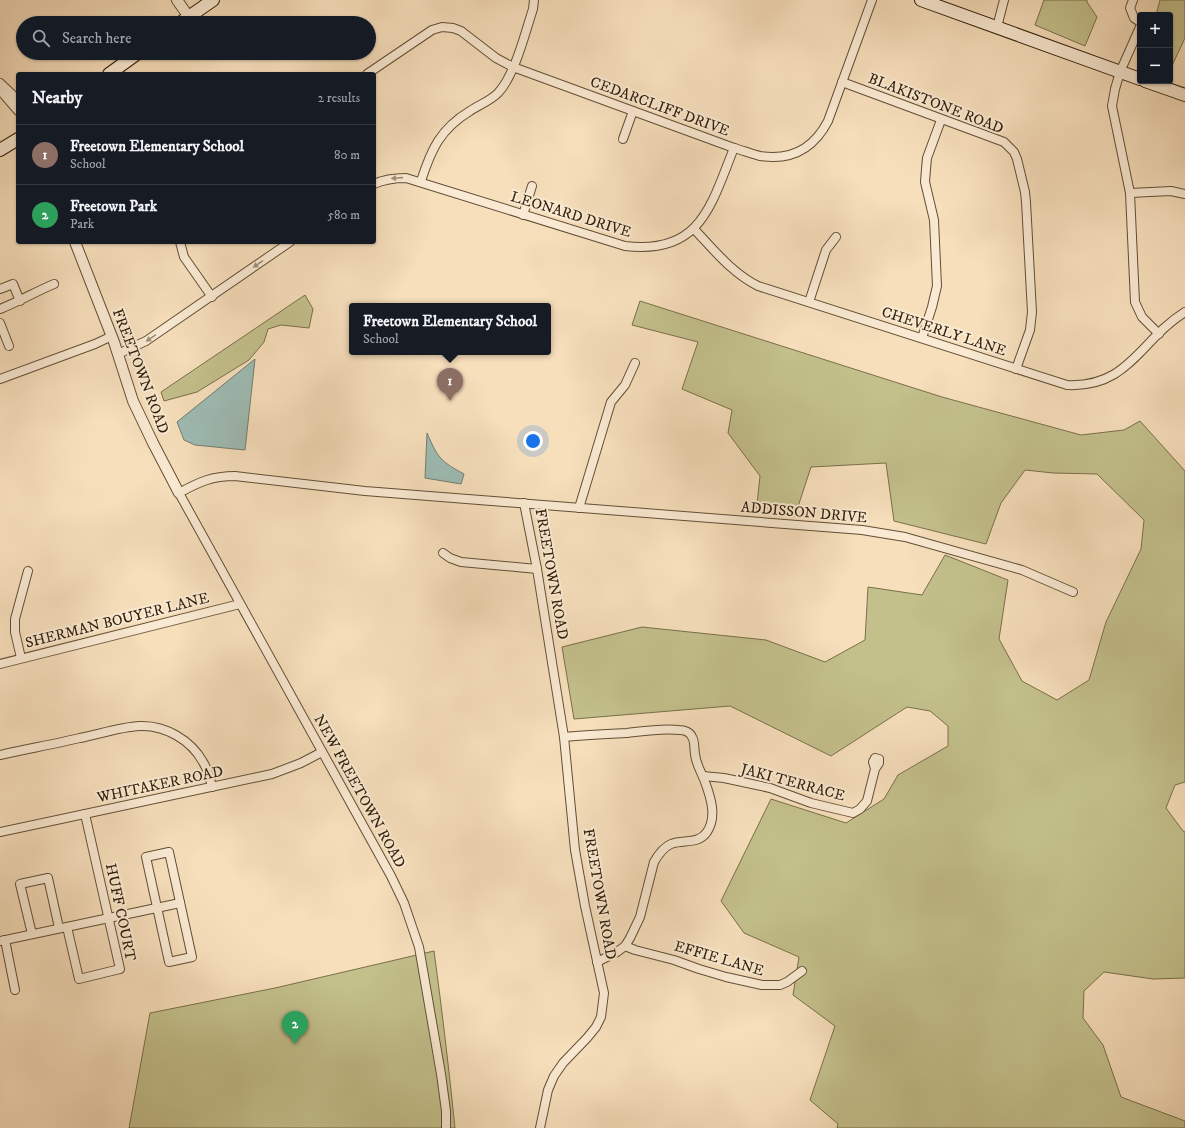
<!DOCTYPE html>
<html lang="en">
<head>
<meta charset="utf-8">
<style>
  :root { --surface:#171b24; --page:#20242c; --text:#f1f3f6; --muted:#9ea1a6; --line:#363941; --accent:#c59692 }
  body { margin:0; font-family:"IM FELL DW Pica",serif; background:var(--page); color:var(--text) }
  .controls { position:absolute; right:12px; top:12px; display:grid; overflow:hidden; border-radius:4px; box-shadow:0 1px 3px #0004 }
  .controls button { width:36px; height:36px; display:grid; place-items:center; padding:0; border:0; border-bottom:1px solid var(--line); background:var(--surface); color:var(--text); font:20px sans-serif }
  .you { position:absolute; left:533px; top:441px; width:14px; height:14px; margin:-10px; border:3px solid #fff; border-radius:50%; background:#1a73e8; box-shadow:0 0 0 6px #1a73e833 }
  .badge { display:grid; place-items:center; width:26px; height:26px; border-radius:50%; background:var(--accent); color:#fff; font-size:13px; font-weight:700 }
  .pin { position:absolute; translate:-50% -33px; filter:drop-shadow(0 1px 2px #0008) }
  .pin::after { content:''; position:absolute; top:21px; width:14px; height:12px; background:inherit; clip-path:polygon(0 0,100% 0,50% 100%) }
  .popup { position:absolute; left:349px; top:303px; width:202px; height:52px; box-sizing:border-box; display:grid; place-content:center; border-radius:4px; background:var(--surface); filter:drop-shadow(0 1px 3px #0005); font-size:13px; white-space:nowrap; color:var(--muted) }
  .popup b { font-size:15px; color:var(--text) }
  .popup::after { content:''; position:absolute; left:50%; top:100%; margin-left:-8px; border:8px solid transparent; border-top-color:var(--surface) }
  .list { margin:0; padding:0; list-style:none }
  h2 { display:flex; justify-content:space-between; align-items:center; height:52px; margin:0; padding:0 16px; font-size:17px }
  h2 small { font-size:13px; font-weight:400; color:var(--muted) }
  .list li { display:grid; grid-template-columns:26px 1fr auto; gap:12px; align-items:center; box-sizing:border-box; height:60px; padding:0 16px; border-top:1px solid var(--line) }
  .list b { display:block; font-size:15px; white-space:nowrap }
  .list p { margin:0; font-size:13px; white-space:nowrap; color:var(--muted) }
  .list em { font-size:13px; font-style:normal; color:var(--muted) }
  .icon { flex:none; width:22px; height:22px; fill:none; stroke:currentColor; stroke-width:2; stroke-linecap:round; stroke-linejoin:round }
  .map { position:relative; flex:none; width:1185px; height:1128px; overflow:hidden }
  .search { position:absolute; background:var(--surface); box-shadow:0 1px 3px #0004; left:16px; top:16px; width:360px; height:44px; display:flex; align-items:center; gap:10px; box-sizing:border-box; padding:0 14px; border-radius:22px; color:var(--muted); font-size:15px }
  .panel { position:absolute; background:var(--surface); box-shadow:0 1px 3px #0004; left:16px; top:72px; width:360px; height:172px; border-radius:4px }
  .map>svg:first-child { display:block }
  .green { fill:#c3c08c; stroke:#7a6f4a }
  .water { fill:#9ebcb5; stroke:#727d70 }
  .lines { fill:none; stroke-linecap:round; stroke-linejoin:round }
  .minor-casing { stroke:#624e35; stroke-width:10 }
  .tertiary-casing { stroke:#624e35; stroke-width:12 }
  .secondary-casing { stroke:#301e08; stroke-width:14 }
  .minor { stroke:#faead3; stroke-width:8 }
  .tertiary { stroke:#faead3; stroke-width:10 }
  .secondary { stroke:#faead3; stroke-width:12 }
  .oneway { fill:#9f8e78 }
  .labels { text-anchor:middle; stroke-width:4; stroke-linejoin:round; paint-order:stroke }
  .street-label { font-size:15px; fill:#301e08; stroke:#faead3 }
</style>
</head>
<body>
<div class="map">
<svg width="1185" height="1128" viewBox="0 0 1185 1128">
  <rect width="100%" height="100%" fill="#f7dfbc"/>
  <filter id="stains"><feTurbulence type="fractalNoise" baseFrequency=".005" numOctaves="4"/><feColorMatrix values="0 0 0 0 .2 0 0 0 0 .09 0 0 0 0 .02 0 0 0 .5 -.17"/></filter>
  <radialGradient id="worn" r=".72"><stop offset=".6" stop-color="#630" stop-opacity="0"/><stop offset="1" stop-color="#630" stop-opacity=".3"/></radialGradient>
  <g class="green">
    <path d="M 1044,0 L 1087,0 L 1087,2 L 1097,17 L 1085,46 L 1035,25 Z"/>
    <path d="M 1160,0 L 1185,0 L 1185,38 L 1170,70 L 1170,15 L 1156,15 Z"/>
    <path d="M 305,295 L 313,309 L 309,328 L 281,325 L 268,329 L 264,342 L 249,360 L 197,392 L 164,401 L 161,392 Z"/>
    <path d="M 640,301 L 942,397 L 1081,435 L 1124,430 L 1140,421 L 1185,471 L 1185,782 L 1175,785 L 1166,808 L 1183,831 L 1185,832 L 1185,978 L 1153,979 L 1104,972 L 1084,991 L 1083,1018 L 1103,1045 L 1121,1097 L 1185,1121 L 1185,1128 L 837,1128 L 838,1124 L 810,1100 L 835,1026 L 793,995 L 799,957 L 744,933 L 721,901 L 771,799 L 846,823 L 884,799 L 898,775 L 948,746 L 948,726 L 930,711 L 907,707 L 831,756 L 730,706 L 574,719 L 562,647 L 642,627 L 766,640 L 825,662 L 865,640 L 868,587 L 922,595 L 945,555 L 1008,580 L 999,639 L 1022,681 L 1057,700 L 1089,680 L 1106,622 L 1141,549 L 1144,520 L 1097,474 L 1053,473 L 1025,470 L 1001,503 L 986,544 L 894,521 L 886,463 L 811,467 L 795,516 L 756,513 L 760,476 L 728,433 L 732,410 L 682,389 L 698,342 L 632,325 Z"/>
    <path d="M 434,951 C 442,1010 449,1069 455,1128 L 129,1128 L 150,1013 L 275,988 Z"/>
  </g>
  <g class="water">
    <path d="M 255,359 L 245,450 L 195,445 L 184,440 L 177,422 Z"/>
    <path d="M 427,433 C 438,458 440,461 464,474 L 461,484 L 425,478 Z"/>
  </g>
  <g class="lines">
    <defs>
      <g id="minor">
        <path d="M 1133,0 L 1130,8 L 1134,18 L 1140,22"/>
        <path d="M 997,27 L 1004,0"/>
        <path d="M 1140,27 L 1120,72 L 1115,89 L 1112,106 L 1130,193 L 1135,302 L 1142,317 L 1159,334"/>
        <path d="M 367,74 L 432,30 L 442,27 L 453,28 L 461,31 L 496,58 L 513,67 L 734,148 C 742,150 751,154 760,156 C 792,161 814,148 828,121 L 872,0"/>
        <path d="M 842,82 L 1004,142 L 1014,152 L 1017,159 L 1025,192 L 1026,202 L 1032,312 L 1030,330 L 1016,369"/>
        <path d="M 0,83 L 18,100"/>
        <path d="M 0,90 L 18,111"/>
        <path d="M 623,139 L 633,111"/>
        <path d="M 421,181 C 431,150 440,129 470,111 C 479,105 490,101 498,93 C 515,75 525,33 533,9 L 534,0"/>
        <path d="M 374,184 C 385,179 394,178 406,178 L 625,246 C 701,255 711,205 734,148"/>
        <path d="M 1130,193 L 1171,191 L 1185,194"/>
        <path d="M 523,215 L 532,186"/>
        <path d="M 694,229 C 714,250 732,273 758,286 L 1067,385 C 1129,388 1140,340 1185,312"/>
        <path d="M 180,242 L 184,257 L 212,297"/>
        <path d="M 0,289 L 13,284 L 20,301"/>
        <path d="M 809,302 L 826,250 L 836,237"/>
        <path d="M 0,309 C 18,302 35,292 54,284"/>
        <path d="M 0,323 L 9,346"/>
        <path d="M 922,338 L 932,307 L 937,286 L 934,220 L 925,182 L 926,169 L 927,158 L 941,120"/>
        <path d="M 118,354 L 146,341 L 290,242"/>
        <path d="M 0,379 L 95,344 L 112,336"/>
        <path d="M 524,503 L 537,569 L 564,737 L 575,850 L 585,906 L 604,993 L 601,1017 L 596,1027 L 587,1038 L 563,1063 L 554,1076 L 548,1090 L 540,1128"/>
        <path d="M 579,508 L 611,402 L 625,385 L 635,363"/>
        <path d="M 443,553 L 450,558 L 461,562 L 537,569"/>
        <path d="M 21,658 L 15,632 L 15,619 L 28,571"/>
        <path d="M 0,664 L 240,604"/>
        <path d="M 564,737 C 585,735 606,734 627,733 C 644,731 662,728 679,730 C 684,730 690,732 692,737 C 695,741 694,749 695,754 C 696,765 702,773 705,782 C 711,798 717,817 707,832 C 698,845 683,839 671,844 C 664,847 658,855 654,862 L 640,917 L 630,938 L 625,946 L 617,952 L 597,962"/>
        <path d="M 0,755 C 27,749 54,744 80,738 C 100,734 120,727 140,726 C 165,725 191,740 203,762 C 208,770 210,778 212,787"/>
        <path d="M 703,776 L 724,778 L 770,788 L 811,803 L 853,813 L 860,809 L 867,801 L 875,769 L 879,763 L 879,759 L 875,758 L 873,762 L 875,769"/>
        <path d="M 0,832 L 272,774 L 301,763 L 322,752"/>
        <path d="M 169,852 L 192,957 L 169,962 L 146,857 Z"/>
        <path d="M 67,927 L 79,979 L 120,969 L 85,814"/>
        <path d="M 32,934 L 20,884 L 48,878 L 59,928"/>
        <path d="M 5,940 L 15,990"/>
        <path d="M 0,941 L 180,903"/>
        <path d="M 625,946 L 635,950 L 674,960 L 699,969 L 726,977 L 762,985 L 780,985 L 787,982 L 802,971"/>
        <path d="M 446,1128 L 446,1111 L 441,1074 L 419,947 L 404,903 L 391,876 L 179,493 C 199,482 212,476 235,476 L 365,491 L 862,530 L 905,537 L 1022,570 L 1073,592"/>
      </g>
      <g id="tertiary">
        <path d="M 177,0 L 189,17"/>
        <path d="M 75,242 L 114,342 L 133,401 L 153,443 L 179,493"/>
      </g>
      <g id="secondary">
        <path d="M 921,0 L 1140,79"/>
        <path d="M 180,23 L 213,0"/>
        <path d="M 109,74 L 138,53"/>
        <path d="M 1145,81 L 1185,95"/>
        <path d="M 0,150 L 18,139"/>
      </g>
    </defs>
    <use href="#minor" class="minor-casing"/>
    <use href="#tertiary" class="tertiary-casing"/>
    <use href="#secondary" class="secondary-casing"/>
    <use href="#minor" class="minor"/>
    <use href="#tertiary" class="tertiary"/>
    <use href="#secondary" class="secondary"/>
  </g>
  <defs><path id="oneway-solid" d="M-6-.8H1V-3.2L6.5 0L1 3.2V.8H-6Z"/></defs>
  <g class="oneway">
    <use href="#oneway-solid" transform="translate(397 178) rotate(176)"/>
    <use href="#oneway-solid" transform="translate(258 264) rotate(145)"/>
    <use href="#oneway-solid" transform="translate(151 338) rotate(146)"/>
  </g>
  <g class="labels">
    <g class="street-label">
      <text transform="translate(936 103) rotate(21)" y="5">BLAKISTONE ROAD</text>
      <text transform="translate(660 106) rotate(20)" y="5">CEDARCLIFF DRIVE</text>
      <text transform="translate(571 214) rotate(17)" y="5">LEONARD DRIVE</text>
      <text transform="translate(944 331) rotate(18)" y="5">CHEVERLY LANE</text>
      <text transform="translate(141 371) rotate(69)" y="5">FREETOWN ROAD</text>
      <text transform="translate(804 512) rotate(5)" y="5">ADDISSON DRIVE</text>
      <text transform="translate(552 574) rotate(80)" y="5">FREETOWN ROAD</text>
      <text transform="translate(117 620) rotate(-14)" y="5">SHERMAN BOUYER LANE</text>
      <text transform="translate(793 782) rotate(15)" y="5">JAKI TERRACE</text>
      <text transform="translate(160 784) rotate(-12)" y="5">WHITAKER ROAD</text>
      <text transform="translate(360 791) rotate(61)" y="5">NEW FREETOWN ROAD</text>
      <text transform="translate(600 894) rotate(80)" y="5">FREETOWN ROAD</text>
      <text transform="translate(121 912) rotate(78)" y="5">HUFF COURT</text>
      <text transform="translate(719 958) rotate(16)" y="5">EFFIE LANE</text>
    </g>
  </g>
  <rect width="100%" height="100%" filter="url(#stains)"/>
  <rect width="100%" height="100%" fill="url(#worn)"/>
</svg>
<div class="controls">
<button>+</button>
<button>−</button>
</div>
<div class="you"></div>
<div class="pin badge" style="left:450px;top:401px;background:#8d6e63">1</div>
<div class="popup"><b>Freetown Elementary School</b>School</div>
<div class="pin badge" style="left:295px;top:1044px;background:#2e9e5b">2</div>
<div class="search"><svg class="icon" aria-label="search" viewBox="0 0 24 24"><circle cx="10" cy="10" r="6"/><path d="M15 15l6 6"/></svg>Search here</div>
<section class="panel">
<h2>Nearby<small>2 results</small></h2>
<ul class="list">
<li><span class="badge" style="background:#8d6e63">1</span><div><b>Freetown Elementary School</b><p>School</p></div><em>80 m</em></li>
<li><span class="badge" style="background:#2e9e5b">2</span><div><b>Freetown Park</b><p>Park</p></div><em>580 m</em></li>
</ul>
</section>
</div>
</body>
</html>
